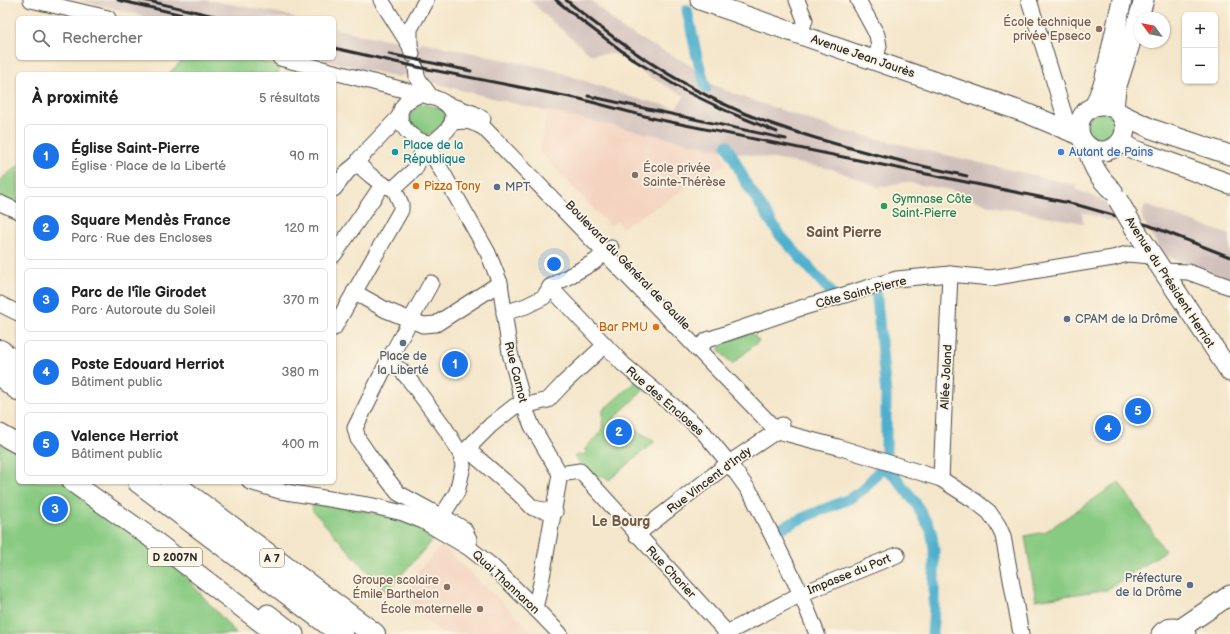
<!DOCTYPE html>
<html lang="fr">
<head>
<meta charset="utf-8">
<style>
  :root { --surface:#fff; --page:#f6f6f6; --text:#222; --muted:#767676; --line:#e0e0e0; --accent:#1a73e8 }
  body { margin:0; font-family:"Balsamiq Sans",sans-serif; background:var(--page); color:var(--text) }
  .controls { position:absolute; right:12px; top:12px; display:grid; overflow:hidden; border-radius:6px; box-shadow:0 1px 3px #0004 }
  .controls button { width:36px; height:36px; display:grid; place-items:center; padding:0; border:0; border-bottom:1px solid var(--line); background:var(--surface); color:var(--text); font:20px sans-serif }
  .compass { position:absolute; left:1134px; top:12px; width:36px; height:36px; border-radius:50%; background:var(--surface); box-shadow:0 1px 3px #0004; rotate:303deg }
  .you { position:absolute; left:554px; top:264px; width:14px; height:14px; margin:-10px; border:3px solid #fff; border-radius:50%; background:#1a73e8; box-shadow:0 0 0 6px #1a73e833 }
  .badge { display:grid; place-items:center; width:26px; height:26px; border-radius:50%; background:var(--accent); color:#fff; font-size:13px; font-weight:700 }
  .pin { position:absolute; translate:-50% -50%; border:2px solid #fff; box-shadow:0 1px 4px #0006 }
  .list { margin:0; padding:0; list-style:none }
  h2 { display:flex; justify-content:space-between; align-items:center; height:52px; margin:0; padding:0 16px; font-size:17px }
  h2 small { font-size:13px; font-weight:400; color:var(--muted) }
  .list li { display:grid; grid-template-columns:26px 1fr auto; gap:12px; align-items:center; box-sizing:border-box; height:64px; margin:0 8px 8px; padding:0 8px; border:1px solid var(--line); border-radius:6px }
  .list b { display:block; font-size:15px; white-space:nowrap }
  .list p { margin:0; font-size:13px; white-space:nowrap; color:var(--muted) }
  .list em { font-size:13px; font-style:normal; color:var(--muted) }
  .icon { flex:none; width:22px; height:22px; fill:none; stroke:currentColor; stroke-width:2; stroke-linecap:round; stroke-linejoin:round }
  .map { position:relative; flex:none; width:1230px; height:634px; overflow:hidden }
  .search { position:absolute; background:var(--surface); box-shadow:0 1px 3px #0004; left:16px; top:16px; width:320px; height:44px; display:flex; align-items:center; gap:10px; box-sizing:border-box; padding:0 14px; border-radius:6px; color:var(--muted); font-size:15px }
  .panel { position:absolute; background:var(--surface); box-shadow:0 1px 3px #0004; left:16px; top:72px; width:320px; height:412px; border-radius:6px }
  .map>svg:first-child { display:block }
  .built { fill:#f4d3c0 }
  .industrial { fill:#d0c0bc }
  .green { fill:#88ca82; stroke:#5a7a56 }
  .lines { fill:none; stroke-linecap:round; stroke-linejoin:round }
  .canal { stroke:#4eafcd; stroke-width:11 }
  .minor-casing { stroke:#494743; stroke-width:17 }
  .major-casing { stroke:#494743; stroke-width:21 }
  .highway-casing { stroke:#494743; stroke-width:24 }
  .minor { stroke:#fff; stroke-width:15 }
  .major { stroke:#fff; stroke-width:19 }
  .highway { stroke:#fff; stroke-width:22 }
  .rail { stroke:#2b2b2b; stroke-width:3 }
  .major-bridge-casing { stroke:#494743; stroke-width:21; stroke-linecap:butt }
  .major-bridge { stroke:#fff; stroke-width:19 }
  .education-dot { fill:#8d6e63; stroke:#fcf5e5; stroke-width:1.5 }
  .culture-dot { fill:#0f9aa8; stroke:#fcf5e5; stroke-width:1.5 }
  .shop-dot { fill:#3f7fe0; stroke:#fcf5e5; stroke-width:1.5 }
  .food-dot { fill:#e8710a; stroke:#fcf5e5; stroke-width:1.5 }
  .service-dot { fill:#5c6f8a; stroke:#fcf5e5; stroke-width:1.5 }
  .leisure-dot { fill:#2e9e5b; stroke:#fcf5e5; stroke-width:1.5 }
  .labels { text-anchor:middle; stroke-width:3.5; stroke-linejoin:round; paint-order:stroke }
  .shield { fill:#fcf5e5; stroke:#6a6863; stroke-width:1 }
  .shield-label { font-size:11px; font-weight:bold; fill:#2b2b2b }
  .education-label { font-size:12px; fill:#785e54; stroke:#fcf5e5; text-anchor:end }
  .street-label { font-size:12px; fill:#2b2b2b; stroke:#fcf5e5 }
  .culture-label { font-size:12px; fill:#0d838f; stroke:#fcf5e5; text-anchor:start }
  .shop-label { font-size:12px; fill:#366cbe; stroke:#fcf5e5; text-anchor:start }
  .food-label { font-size:12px; fill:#c56008; stroke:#fcf5e5; text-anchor:start }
  .service-label { font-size:12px; fill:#4e5e75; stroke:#fcf5e5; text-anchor:start }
  .leisure-label { font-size:12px; fill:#27864d; stroke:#fcf5e5; text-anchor:start }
  .quarter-label { font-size:14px; font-weight:bold; fill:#715b47; stroke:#fcf5e5 }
</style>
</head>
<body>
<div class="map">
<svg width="1230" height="634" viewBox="0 0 1230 634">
  <rect width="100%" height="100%" fill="#fcf5e5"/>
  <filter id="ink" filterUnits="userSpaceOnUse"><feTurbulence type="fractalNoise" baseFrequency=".025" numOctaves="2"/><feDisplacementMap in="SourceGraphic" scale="8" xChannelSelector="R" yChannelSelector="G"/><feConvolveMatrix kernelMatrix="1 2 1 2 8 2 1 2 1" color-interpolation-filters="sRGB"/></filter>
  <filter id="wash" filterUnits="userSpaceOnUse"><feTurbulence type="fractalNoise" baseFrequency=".012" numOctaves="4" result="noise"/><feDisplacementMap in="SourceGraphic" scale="16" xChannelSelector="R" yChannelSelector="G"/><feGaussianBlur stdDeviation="0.9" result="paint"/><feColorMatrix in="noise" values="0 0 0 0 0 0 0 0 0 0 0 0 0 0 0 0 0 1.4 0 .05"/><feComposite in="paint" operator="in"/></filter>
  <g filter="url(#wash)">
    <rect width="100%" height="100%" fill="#f4e6ca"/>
    <g class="built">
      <path d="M 548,112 L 721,150 L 726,164 L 622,228 L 617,221 L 610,226 L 539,151 Z"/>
      <path d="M 442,546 L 504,604 L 535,634 L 442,634 L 409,602 L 412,599 L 404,592 L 411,583 L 409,580 Z"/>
    </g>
    <g class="industrial">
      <path d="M 79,0 L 207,0 L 279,13 L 296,18 L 150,18 Z"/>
      <path d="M 530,0 L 591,0 L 622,29 L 690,65 L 709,83 L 734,94 L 843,131 L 1075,185 L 1077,190 L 1105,201 L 1114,222 L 1082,212 L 1083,223 L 987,205 L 951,190 L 905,182 L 879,187 L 832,169 L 721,150 L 541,110 L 476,94 L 435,83 L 416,72 L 397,77 L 317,58 L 334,58 L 334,28 L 361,35 L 393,40 L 412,54 L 421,42 L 550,69 L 631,97 L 676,108 L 685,96 L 650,77 L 615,54 L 590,54 L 545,15 Z"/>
      <path d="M 1145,205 L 1230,235 L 1230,279 L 1164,255 L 1143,221 L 1142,215 Z"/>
    </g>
    <g class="green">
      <path d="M 185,58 L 247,58 L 280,66 L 278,74 L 168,74 Z"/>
      <path d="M 421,104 L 440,108 L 445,114 C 446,123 436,130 428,135 L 411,123 L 409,118 L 413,109 Z"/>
      <path d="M 1102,111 L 1107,112 L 1118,121 L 1115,129 L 1116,138 C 1093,161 1070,117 1102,111 Z"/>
      <path d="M 18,166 L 18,208 L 0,200 L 0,180 Z"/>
      <path d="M 752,333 L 759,341 L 732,364 L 719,350 L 721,343 Z"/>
      <path d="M 637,380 L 646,388 L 614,418 L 655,441 L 608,481 L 602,475 L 595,481 L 574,456 L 586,454 L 585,449 L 602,430 L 603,410 Z"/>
      <path d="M 0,434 L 18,444 L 18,482 L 72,482 L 147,535 L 237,634 L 0,634 Z"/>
      <path d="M 1119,482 L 1165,551 L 1105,591 L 1104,590 L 1036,600 L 1025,536 L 1045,532 Z"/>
      <path d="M 312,500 L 397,518 L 437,535 L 386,592 L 312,510 Z"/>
    </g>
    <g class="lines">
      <g class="canal">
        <path d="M 687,10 L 697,57 L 706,89"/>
        <path d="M 727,145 L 746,183 L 779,234 L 830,291"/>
        <path d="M 882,467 L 894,475 L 915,502 L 931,530 L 934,549 L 934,608 L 932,634"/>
        <path d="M 773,532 L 805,517 L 849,499 L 864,489 L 882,467 L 886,455 L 886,394 L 876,289"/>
      </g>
    </g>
  </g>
  <g filter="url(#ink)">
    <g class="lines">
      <defs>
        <g id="minor">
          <path d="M 31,0 L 108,18"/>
          <path d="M 381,0 L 410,46 L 412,54"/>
          <path d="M 797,0 L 805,20 L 800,34"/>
          <path d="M 858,0 L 877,35 L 879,46 L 875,61"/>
          <path d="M 1029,0 L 1065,117"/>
          <path d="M 410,46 L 410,29 L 426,0"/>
          <path d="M 280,58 L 431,97 C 452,103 462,117 443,134 C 440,136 437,140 433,142 C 417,148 376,112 419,95"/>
          <path d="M 416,68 L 417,77 L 431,97"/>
          <path d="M 449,105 L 473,113 L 483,119"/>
          <path d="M 452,123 C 464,119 473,122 484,128 L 777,431 L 838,447 L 941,479 L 975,501 L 989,512 L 998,525 L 1003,536 L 1021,634"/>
          <path d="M 426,143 L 488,253 L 500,283 L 510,353 L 524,406 L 532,426 L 560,474 L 541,583 L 535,608"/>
          <path d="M 358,163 C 364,171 385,189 394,188 L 415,169 L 426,143"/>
          <path d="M 334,189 L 348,171 L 358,163 L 360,158 L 400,116"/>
          <path d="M 0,203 L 18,211"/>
          <path d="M 334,255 L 383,184"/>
          <path d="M 1162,271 L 1188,272 L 1230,287"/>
          <path d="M 431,283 L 389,359 L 355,428 L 358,439 L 371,458 L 398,493 L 433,512 L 442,516 L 464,529 L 469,539 L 469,548"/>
          <path d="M 550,287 L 623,364 L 690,420 L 704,433 L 729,463 L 752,495 L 801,594 L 817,634"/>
          <path d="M 354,292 L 386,310 L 423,325 L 436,324 L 500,283"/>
          <path d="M 0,304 L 18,313"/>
          <path d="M 504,313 L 526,306 L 544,297 L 550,287 L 594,262 L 611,248"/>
          <path d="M 334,328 L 401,210 L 401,204 L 394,188"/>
          <path d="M 697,349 L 707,340 L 713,338 L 801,308 L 897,279 L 950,274 L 991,278 L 1113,258 L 1127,254 L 1152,256"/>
          <path d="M 387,363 L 401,370 L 411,382 L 445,428 L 461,455 L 463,466 L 457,492 L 442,516"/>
          <path d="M 467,449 L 517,492 L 533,508 L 555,512"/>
          <path d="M 461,455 L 491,425 L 515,406 L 524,406 L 548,400 L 564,383 L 605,345"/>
          <path d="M 560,474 L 580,471 L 728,634"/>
          <path d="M 941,479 L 950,274"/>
          <path d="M 250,482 L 280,491 L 373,506 L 403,513 L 423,521 L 469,548 L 492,566 L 535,608 L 560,634"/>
          <path d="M 636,535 L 729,463 L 777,431 L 782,425"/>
          <path d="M 725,634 L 801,594 L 897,555"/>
        </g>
        <g id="major">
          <path d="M 700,0 L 1026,113 L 1079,135"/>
          <circle cx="1102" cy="128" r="23"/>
          <path d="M 1095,105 L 1104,82 L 1122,0"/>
          <path d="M 1114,108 L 1116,89 L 1144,0"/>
          <path d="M 1121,114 L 1152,129 L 1230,155"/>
          <path d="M 1122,140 L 1128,146 L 1135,150 L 1230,184"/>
          <path d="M 1087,147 C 1092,166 1098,177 1113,191"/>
          <path d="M 1135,229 L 1230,372"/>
          <path d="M 0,434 L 18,444"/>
          <path d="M 72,482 L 147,535 L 276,634"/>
          <path d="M 268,614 L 294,634"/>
          <path d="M 1180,629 L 1230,595"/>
          <path d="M 1161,634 C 1168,626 1178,626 1186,634"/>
        </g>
        <g id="highway">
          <path d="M 0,351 L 18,365"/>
          <path d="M 0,375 L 18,389"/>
          <path d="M 139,482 L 342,634"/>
          <path d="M 171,482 L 374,634"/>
        </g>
      </defs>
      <use href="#minor" class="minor-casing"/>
      <use href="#major" class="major-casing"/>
      <use href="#highway" class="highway-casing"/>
      <use href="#minor" class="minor"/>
      <use href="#major" class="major"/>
      <use href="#highway" class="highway"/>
      <g class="rail">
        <path d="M 118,0 L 196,18"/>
        <path d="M 144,0 L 223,18"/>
        <path d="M 556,0 L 582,21 L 634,60 L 683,90 L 731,113 L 777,132"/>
        <path d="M 566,0 C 627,51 699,99 775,125 C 838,147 902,162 967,176"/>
        <path d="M 334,48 L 422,68 L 580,99 L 656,119 L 1074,204 L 1148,225 L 1230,257"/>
        <path d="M 389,54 L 471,71"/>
        <path d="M 588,96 L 786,139"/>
      </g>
      <defs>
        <path id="major-bridge" d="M 1118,200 L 1135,229"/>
      </defs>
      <use href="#major-bridge" class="major-bridge-casing"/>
      <use href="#major-bridge" class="major-bridge"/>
    </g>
  </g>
  <g class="education-dot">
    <circle cx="1099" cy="29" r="4"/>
    <circle cx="635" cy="175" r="4"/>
    <circle cx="447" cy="587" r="4"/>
    <circle cx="480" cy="609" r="4"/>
  </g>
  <circle class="culture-dot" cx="395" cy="152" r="4"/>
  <circle class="shop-dot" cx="1061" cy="152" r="4"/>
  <g class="food-dot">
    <circle cx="416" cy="186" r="4"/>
    <circle cx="656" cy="327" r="4"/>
  </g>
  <g class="service-dot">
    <circle cx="497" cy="187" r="4"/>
    <circle cx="1067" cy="319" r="4"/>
    <circle cx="403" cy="343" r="4"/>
    <circle cx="1190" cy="585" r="4"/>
  </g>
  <circle class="leisure-dot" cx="884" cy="206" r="4"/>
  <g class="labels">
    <g class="shield">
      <rect x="148" y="548" width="54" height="18" rx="3"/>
      <rect x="260" y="549" width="24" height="18" rx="3"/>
    </g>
    <g class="shield-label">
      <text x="175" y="561">D 2007N</text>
      <text x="272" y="562">A 7</text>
    </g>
    <g class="education-label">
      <text x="1091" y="26">École technique<tspan x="1091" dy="14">privée Epseco</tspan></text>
      <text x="643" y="172" text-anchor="start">École privée<tspan x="643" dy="14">Sainte-Thérèse</tspan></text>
      <text x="439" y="584">Groupe scolaire<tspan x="439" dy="14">Émile Barthelon</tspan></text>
      <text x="472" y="613">École maternelle</text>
    </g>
    <g class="street-label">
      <text transform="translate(863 56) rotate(19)" y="4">Avenue Jean Jaurès</text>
      <text transform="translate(628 265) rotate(46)" y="4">Boulevard du Général de Gaulle</text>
      <text transform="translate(1170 282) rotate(57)" y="4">Avenue du Président Herriot</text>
      <text transform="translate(861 292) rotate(-15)" y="4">Côte Saint-Pierre</text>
      <text transform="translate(516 372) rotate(76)" y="4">Rue Carnot</text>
      <text transform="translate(946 377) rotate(-87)" y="4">Allée Joland</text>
      <text transform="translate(665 401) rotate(41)" y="4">Rue des Encloses</text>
      <text transform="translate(709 480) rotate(-37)" y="4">Rue Vincent d'Indy</text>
      <text transform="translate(671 572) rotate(47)" y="4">Rue Chorier</text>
      <text transform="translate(849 574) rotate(-22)" y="4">Impasse du Port</text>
      <text transform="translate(506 582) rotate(43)" y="4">Quai Thannaron</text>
    </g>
    <g class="culture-label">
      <text x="403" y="149">Place de la<tspan x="403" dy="14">République</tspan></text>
    </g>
    <g class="shop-label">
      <text x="1069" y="156">Autant de Pains</text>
    </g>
    <g class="food-label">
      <text x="424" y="190">Pizza Tony</text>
      <text x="648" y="331" text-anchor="end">Bar PMU</text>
    </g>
    <g class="service-label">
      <text x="505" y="191">MPT</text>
      <text x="1075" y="323">CPAM de la Drôme</text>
      <text x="403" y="360" text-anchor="middle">Place de<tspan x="403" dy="14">la Liberté</tspan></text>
      <text x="1182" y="582" text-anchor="end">Préfecture<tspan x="1182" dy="14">de la Drôme</tspan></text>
    </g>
    <g class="leisure-label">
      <text x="892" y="203">Gymnase Côte<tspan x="892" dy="14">Saint-Pierre</tspan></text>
    </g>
    <g class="quarter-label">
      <text x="844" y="237">Saint Pierre</text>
      <text x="621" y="526">Le Bourg</text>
    </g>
  </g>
</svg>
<div class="controls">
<button>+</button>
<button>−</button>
</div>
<svg class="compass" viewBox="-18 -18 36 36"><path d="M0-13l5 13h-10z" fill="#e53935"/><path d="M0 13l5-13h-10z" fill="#767676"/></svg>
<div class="you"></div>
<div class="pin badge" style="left:455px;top:364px">1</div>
<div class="pin badge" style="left:619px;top:432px">2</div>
<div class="pin badge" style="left:55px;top:509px">3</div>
<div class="pin badge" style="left:1108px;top:428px">4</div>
<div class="pin badge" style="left:1138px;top:411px">5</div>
<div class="search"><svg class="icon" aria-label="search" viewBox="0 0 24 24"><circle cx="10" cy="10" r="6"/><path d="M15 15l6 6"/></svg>Rechercher</div>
<section class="panel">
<h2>À proximité<small>5 résultats</small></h2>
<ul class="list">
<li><span class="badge">1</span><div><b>Église Saint-Pierre</b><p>Église · Place de la Liberté</p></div><em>90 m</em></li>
<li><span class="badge">2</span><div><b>Square Mendès France</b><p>Parc · Rue des Encloses</p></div><em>120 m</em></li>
<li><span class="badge">3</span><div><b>Parc de l'île Girodet</b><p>Parc · Autoroute du Soleil</p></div><em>370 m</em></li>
<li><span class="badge">4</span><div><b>Poste Edouard Herriot</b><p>Bâtiment public</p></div><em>380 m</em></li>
<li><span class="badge">5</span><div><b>Valence Herriot</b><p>Bâtiment public</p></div><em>400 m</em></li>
</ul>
</section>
</div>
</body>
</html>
